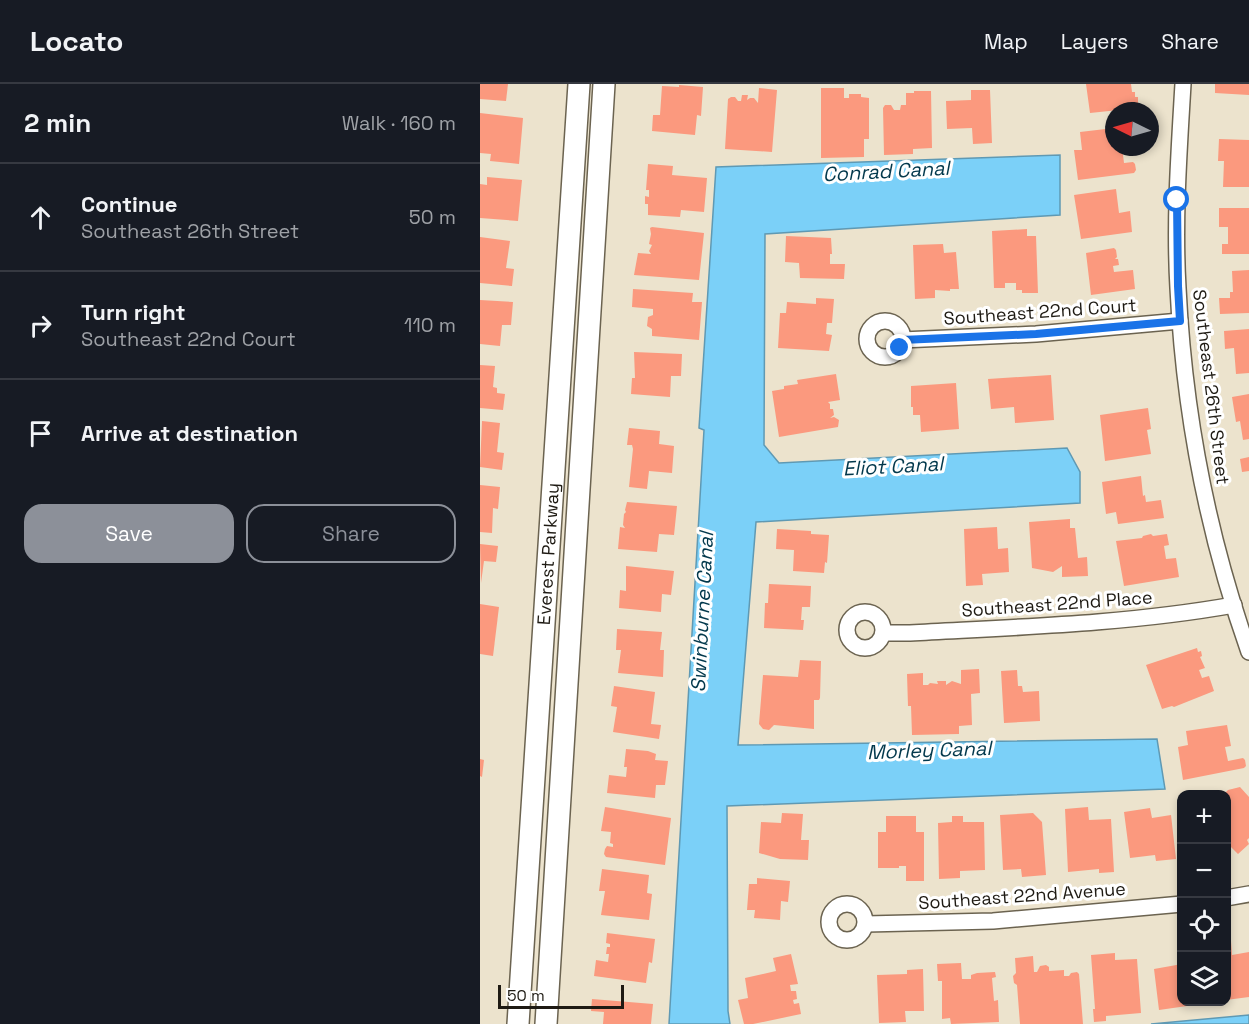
<!DOCTYPE html>
<html lang="en">
<head>
<meta charset="utf-8">
<style>
  :root { --surface:#171b24; --page:#242831; --text:#f1f3f6; --muted:#9ea1a6; --line:#363941; --accent:#8c9099 }
  body { margin:0; font-family:"Space Grotesk",sans-serif; background:var(--page); color:var(--text) }
  .controls { position:absolute; right:18px; bottom:18px; display:grid; overflow:hidden; border-radius:12px; box-shadow:0 3px 9px #0003 }
  .controls button { width:54px; height:54px; display:grid; place-items:center; padding:0; border:0; border-bottom:2px solid var(--line); background:var(--surface); color:var(--text); font:30px sans-serif }
  .compass { position:absolute; left:625px; top:18px; width:54px; height:54px; border-radius:50%; background:var(--surface); box-shadow:0 3px 9px #0003; rotate:275deg }
  .scale { position:absolute; left:18px; bottom:15px; width:126px; box-sizing:border-box; padding-left:6px; border:3px solid #1e1a13; border-top:0; font-size:16px; line-height:21px; white-space:nowrap; color:#1e1a13; -webkit-text-stroke:4px #fff; paint-order:stroke }
  .stop { position:absolute; width:18px; height:18px; margin:-14px; border:4px solid #1a73e8; border-radius:50%; background:#fff }
  .stop.end { background:#1a73e8; border-color:#fff; box-shadow:0 2px 6px #0008 }
  .list { margin:0; padding:0; list-style:none }
  h2 { display:flex; justify-content:space-between; align-items:center; height:78px; margin:0; padding:0 24px; font-size:26px }
  h2 small { font-size:20px; font-weight:400; color:var(--muted) }
  .list li { display:grid; grid-template-columns:39px 1fr auto; gap:18px; align-items:center; box-sizing:border-box; height:108px; padding:0 24px; border-top:2px solid var(--line) }
  .list b { display:block; font-size:22px; white-space:nowrap }
  .list p { margin:0; font-size:20px; white-space:nowrap; color:var(--muted) }
  .list em { font-size:20px; font-style:normal; color:var(--muted) }
  .actions { display:flex; gap:12px; padding:18px 24px }
  .actions a { flex:1; padding:14px 0; border:2px solid var(--accent); border-radius:18px; text-align:center; font-size:21px; color:var(--accent) }
  .actions .main { background:var(--accent); color:#fff }
  .icon { flex:none; width:33px; height:33px; fill:none; stroke:currentColor; stroke-width:2; stroke-linecap:round; stroke-linejoin:round }
  .map { position:relative; flex:none; width:769px; height:940px; overflow:hidden }
  header { display:flex; align-items:center; gap:36px; box-sizing:border-box; height:84px; padding:0 30px; background:var(--surface); border-bottom:2px solid var(--line) }
  header strong { font-size:28px }
  nav { display:flex; gap:33px; margin-inline-start:auto; font-size:21px }
  main { display:flex }
  aside { flex:1; background:var(--surface) }
  .map>svg:first-child { display:block }
  .water { fill:#7bd0f8; stroke:#5f99b3; stroke-width:1.5 }
  .building { fill:#fb997e }
  .lines { fill:none; stroke-linecap:round; stroke-linejoin:round }
  .street-casing { stroke:#6b6350; stroke-width:18 }
  .secondary-casing { stroke:#6b6350; stroke-width:24 }
  .street { stroke:#fff; stroke-width:15 }
  .secondary { stroke:#fff; stroke-width:21 }
  .route { stroke:#1a73e8; stroke-width:8 }
  .labels { text-anchor:middle; stroke-width:6; stroke-linejoin:round; paint-order:stroke }
  .street-label { font-size:18px; fill:#1e1a13; stroke:#fff }
  .water-label { font-size:20px; font-style:italic; fill:#02384c; stroke:#fff }
</style>
</head>
<body>
<header>
<strong>Locato</strong>
<nav><a>Map</a><a>Layers</a><a>Share</a></nav>
</header>
<main>
<aside>
<h2>2 min<small>Walk · 160 m</small></h2>
<ul class="list">
<li><svg class="icon" aria-label="ahead" viewBox="0 0 24 24"><path d="M12 20V5M6 11l6-6 6 6"/></svg><div><b>Continue</b><p>Southeast 26th Street</p></div><em>50 m</em></li>
<li><svg class="icon" aria-label="right" viewBox="0 0 24 24"><path d="M7 20v-9h11M14 6l5 5-5 5"/></svg><div><b>Turn right</b><p>Southeast 22nd Court</p></div><em>110 m</em></li>
<li><svg class="icon" aria-label="arrive" viewBox="0 0 24 24"><path d="M6 21V4h12l-3 4 3 4H6"/></svg><div><b>Arrive at destination</b></div></li>
</ul>
<div class="actions"><a class="main">Save</a><a>Share</a></div>
</aside>
<div class="map">
<svg width="769" height="940" viewBox="0 0 769 940">
  <rect width="100%" height="100%" fill="#ece3cd"/>
  <g class="water">
    <path d="M 580,71 L 580,131 L 285,150 L 284,361 L 299,379 L 587,364 L 600,388 L 600,419 L 276,438 L 258,661 L 677,655 L 685,705 L 247,722 L 248,927 L 250,940 L 189,940 L 224,346 L 219,344 L 236,83 Z"/>
    <path d="M 769,931 L 769,940 L 671,940 Z"/>
  </g>
  <g class="building">
    <path d="M 0,0 L 28,0 L 26,17 L 0,15 Z"/>
    <path d="M 606,0 L 651,0 L 652,8 L 655,8 L 655,13 L 658,13 L 658,24 L 610,29 Z"/>
    <path d="M 735,0 L 769,0 L 769,11 L 735,9 Z"/>
    <path d="M 199,1 L 223,3 L 221,32 L 217,31 L 215,51 L 172,47 L 173,31 L 180,31 L 182,2 L 199,3 Z"/>
    <path d="M 279,4 L 297,6 L 292,68 L 245,65 L 248,15 L 251,13 L 255,13 L 258,17 L 261,17 L 262,11 L 268,11 L 267,16 L 270,14 L 274,14 L 278,19 Z"/>
    <path d="M 341,4 L 364,4 L 364,14 L 369,14 L 369,10 L 381,10 L 381,13 L 389,14 L 389,55 L 384,55 L 384,73 L 341,74 Z"/>
    <path d="M 491,6 L 510,6 L 512,59 L 493,60 L 492,44 L 467,45 L 466,17 L 491,16 Z"/>
    <path d="M 434,7 L 451,7 L 452,64 L 433,65 L 433,70 L 404,71 L 403,24 L 405,21 L 411,21 L 414,26 L 420,26 L 421,21 L 426,21 L 426,9 L 434,9 Z"/>
    <path d="M 0,29 L 43,34 L 39,80 L 10,77 L 11,70 L 0,69 Z"/>
    <path d="M 634,44 L 634,63 L 642,63 L 644,79 L 653,78 L 655,80 L 656,86 L 654,89 L 598,96 L 594,66 L 602,66 L 600,48 Z"/>
    <path d="M 739,55 L 769,56 L 769,103 L 743,103 L 744,77 L 738,77 Z"/>
    <path d="M 168,80 L 193,82 L 192,91 L 227,94 L 224,128 L 201,126 L 200,133 L 168,131 L 168,120 L 165,120 L 165,112 L 169,113 L 169,106 L 166,106 Z"/>
    <path d="M 7,93 L 42,96 L 38,137 L 0,134 L 0,100 L 7,101 Z"/>
    <path d="M 636,105 L 639,129 L 650,127 L 652,148 L 601,155 L 594,111 Z"/>
    <path d="M 739,124 L 769,124 L 769,170 L 742,170 L 742,160 L 748,160 L 748,143 L 739,143 Z"/>
    <path d="M 172,143 L 224,149 L 219,196 L 154,191 L 158,169 L 171,170 L 169,167 L 172,161 L 169,160 L 171,150 L 170,144 Z"/>
    <path d="M 547,145 L 547,152 L 556,152 L 558,209 L 542,209 L 542,206 L 536,206 L 536,199 L 525,199 L 525,204 L 514,204 L 512,147 Z"/>
    <path d="M 306,152 L 351,154 L 352,170 L 350,170 L 350,180 L 365,180 L 364,195 L 320,194 L 319,179 L 305,178 Z"/>
    <path d="M 0,153 L 30,157 L 26,184 L 34,185 L 32,202 L 0,199 Z"/>
    <path d="M 463,160 L 464,169 L 476,168 L 479,205 L 470,205 L 470,207 L 455,206 L 455,214 L 435,215 L 433,161 Z"/>
    <path d="M 634,164 L 636,166 L 637,173 L 635,175 L 638,175 L 639,181 L 633,182 L 634,188 L 653,186 L 655,205 L 611,211 L 606,169 Z"/>
    <path d="M 769,186 L 769,229 L 740,230 L 739,214 L 750,214 L 750,208 L 753,208 L 752,187 Z"/>
    <path d="M 153,205 L 213,209 L 212,218 L 222,218 L 219,256 L 172,252 L 172,245 L 167,242 L 168,233 L 173,231 L 173,225 L 152,223 Z"/>
    <path d="M 336,214 L 354,215 L 352,239 L 347,239 L 346,250 L 352,251 L 349,267 L 298,264 L 300,229 L 306,229 L 307,218 L 336,220 Z"/>
    <path d="M 0,216 L 33,218 L 31,241 L 22,241 L 20,262 L 0,260 Z"/>
    <path d="M 769,245 L 769,289 L 756,290 L 754,264 L 745,265 L 744,247 Z"/>
    <path d="M 154,268 L 202,270 L 201,292 L 191,292 L 190,313 L 151,310 L 152,294 L 155,294 Z"/>
    <path d="M 0,281 L 15,282 L 13,303 L 17,304 L 17,309 L 25,310 L 23,326 L 0,324 Z"/>
    <path d="M 356,290 L 360,316 L 348,318 L 350,320 L 350,325 L 353,325 L 354,331 L 350,334 L 354,333 L 359,336 L 358,343 L 299,353 L 292,307 L 304,305 L 304,302 L 318,300 L 317,296 Z"/>
    <path d="M 571,291 L 574,336 L 535,339 L 534,323 L 511,325 L 508,295 Z"/>
    <path d="M 476,299 L 479,345 L 441,348 L 440,331 L 433,331 L 433,323 L 431,323 L 431,302 Z"/>
    <path d="M 769,310 L 769,355 L 763,356 L 760,337 L 756,338 L 752,313 Z"/>
    <path d="M 668,324 L 671,345 L 667,346 L 671,370 L 625,377 L 620,331 Z"/>
    <path d="M 2,337 L 20,339 L 17,368 L 24,369 L 22,386 L 0,383 Z"/>
    <path d="M 149,344 L 180,347 L 179,360 L 194,362 L 192,389 L 169,387 L 167,405 L 149,403 L 153,365 L 152,361 L 147,361 Z"/>
    <path d="M 769,373 L 769,387 L 762,388 L 760,375 Z"/>
    <path d="M 661,392 L 663,412 L 665,411 L 666,418 L 681,416 L 684,434 L 638,440 L 636,428 L 626,430 L 622,398 Z"/>
    <path d="M 0,401 L 20,403 L 18,425 L 13,424 L 12,449 L 0,448 Z"/>
    <path d="M 147,418 L 197,422 L 194,451 L 179,450 L 177,468 L 138,465 L 140,443 L 145,444 L 143,441 L 144,430 L 146,428 L 145,426 Z"/>
    <path d="M 590,435 L 590,444 L 595,444 L 598,474 L 607,473 L 608,492 L 582,493 L 582,482 L 573,488 L 552,484 L 549,438 Z"/>
    <path d="M 517,443 L 518,465 L 528,464 L 529,488 L 502,490 L 503,501 L 486,502 L 484,445 Z"/>
    <path d="M 297,445 L 331,447 L 331,450 L 349,451 L 347,479 L 345,478 L 344,489 L 313,487 L 314,466 L 296,465 Z"/>
    <path d="M 671,450 L 673,452 L 687,450 L 689,461 L 684,462 L 686,475 L 696,474 L 699,493 L 644,502 L 636,457 L 662,454 L 663,452 Z"/>
    <path d="M 0,460 L 18,462 L 16,478 L 4,477 L 1,499 Z"/>
    <path d="M 146,482 L 194,487 L 191,511 L 182,510 L 181,528 L 139,524 L 140,506 L 146,507 Z"/>
    <path d="M 289,500 L 331,502 L 330,523 L 322,523 L 321,536 L 324,536 L 323,546 L 284,544 L 285,519 L 288,519 Z"/>
    <path d="M 0,520 L 19,523 L 13,572 L 0,570 Z"/>
    <path d="M 137,545 L 182,548 L 180,566 L 184,566 L 183,593 L 138,589 L 141,566 L 136,566 Z"/>
    <path d="M 717,564 L 718,568 L 721,567 L 722,572 L 720,573 L 725,584 L 719,586 L 722,594 L 729,592 L 734,607 L 694,623 L 692,622 L 682,625 L 666,581 Z"/>
    <path d="M 320,576 L 341,577 L 340,614 L 339,616 L 334,616 L 334,645 L 294,641 L 289,646 L 283,645 L 279,640 L 283,591 L 318,593 Z"/>
    <path d="M 499,585 L 500,609 L 491,610 L 492,641 L 479,642 L 479,650 L 432,651 L 431,622 L 428,622 L 427,590 L 443,589 L 443,601 L 448,601 L 450,599 L 458,600 L 457,597 L 466,597 L 466,601 L 472,597 L 481,600 L 481,586 Z"/>
    <path d="M 537,586 L 538,602 L 542,602 L 543,608 L 559,607 L 560,637 L 524,639 L 521,587 Z"/>
    <path d="M 134,602 L 175,608 L 171,640 L 181,641 L 179,655 L 133,648 L 137,623 L 131,622 Z"/>
    <path d="M 747,641 L 751,662 L 745,663 L 748,677 L 763,674 L 765,676 L 766,682 L 764,684 L 703,696 L 698,663 L 708,661 L 706,647 Z"/>
    <path d="M 146,665 L 168,667 L 176,670 L 175,676 L 188,677 L 185,701 L 176,701 L 175,714 L 127,709 L 129,691 L 146,693 L 147,683 L 144,683 Z"/>
    <path d="M 0,675 L 4,676 L 2,693 L 0,692 Z"/>
    <path d="M 760,703 L 769,713 L 769,754 L 767,756 L 769,760 L 758,770 L 746,758 L 746,710 L 744,710 L 748,706 Z"/>
    <path d="M 125,723 L 191,734 L 185,781 L 126,773 L 124,770 L 125,765 L 127,762 L 133,763 L 133,760 L 130,759 L 131,748 L 121,747 Z"/>
    <path d="M 608,723 L 609,736 L 631,735 L 634,788 L 619,789 L 619,785 L 588,788 L 585,725 Z"/>
    <path d="M 670,724 L 672,734 L 691,731 L 696,775 L 676,777 L 675,771 L 650,774 L 644,728 Z"/>
    <path d="M 302,729 L 323,730 L 321,756 L 329,756 L 328,776 L 300,775 L 279,769 L 281,738 L 301,739 Z"/>
    <path d="M 553,729 L 562,738 L 566,791 L 542,793 L 541,785 L 523,786 L 520,731 Z"/>
    <path d="M 406,732 L 436,732 L 436,748 L 444,748 L 444,797 L 426,797 L 426,782 L 419,782 L 419,784 L 398,784 L 398,748 L 406,748 Z"/>
    <path d="M 472,732 L 483,732 L 483,738 L 504,738 L 505,786 L 480,787 L 480,794 L 459,795 L 458,739 L 472,738 Z"/>
    <path d="M 122,785 L 169,791 L 167,809 L 172,810 L 169,836 L 121,831 L 125,807 L 119,807 Z"/>
    <path d="M 277,794 L 310,797 L 308,818 L 301,817 L 300,836 L 274,834 L 275,826 L 267,826 L 269,800 L 277,800 Z"/>
    <path d="M 127,849 L 175,855 L 172,879 L 169,878 L 166,899 L 114,892 L 116,876 L 128,878 L 129,870 L 126,870 L 127,863 L 130,863 L 130,860 L 126,859 Z"/>
    <path d="M 746,857 L 751,857 L 752,871 L 769,868 L 769,913 L 746,916 Z"/>
    <path d="M 635,869 L 635,876 L 657,875 L 661,929 L 626,932 L 626,937 L 614,938 L 613,925 L 615,925 L 611,871 Z"/>
    <path d="M 311,870 L 318,900 L 310,901 L 311,907 L 316,907 L 317,915 L 313,916 L 314,920 L 319,919 L 321,930 L 273,940 L 264,940 L 258,916 L 268,914 L 265,894 L 296,887 L 293,874 Z"/>
    <path d="M 553,872 L 554,888 L 557,888 L 560,882 L 566,881 L 569,883 L 569,887 L 584,886 L 584,892 L 589,892 L 591,889 L 597,888 L 599,890 L 603,940 L 540,940 L 537,901 L 534,899 L 533,892 L 536,889 L 535,874 Z"/>
    <path d="M 481,879 L 482,895 L 491,895 L 491,891 L 497,889 L 515,888 L 516,893 L 512,894 L 514,917 L 518,916 L 519,938 L 471,940 L 470,934 L 462,935 L 462,897 L 458,897 L 457,880 Z"/>
    <path d="M 702,880 L 702,918 L 721,918 L 721,920 L 679,926 L 674,885 Z"/>
    <path d="M 443,885 L 444,927 L 425,927 L 426,938 L 399,939 L 397,891 L 427,890 L 427,886 Z"/>
    <path d="M 112,915 L 173,920 L 171,940 L 123,940 L 124,928 L 111,927 Z"/>
  </g>
  <g class="lines">
    <defs>
      <g id="street">
        <path d="M 703,0 C 699,68 694,136 698,204 C 704,328 728,452 769,568"/>
        <circle cx="405" cy="255" r="18"/>
        <path d="M 422,256 L 556,250 L 700,237"/>
        <circle cx="385" cy="546" r="18"/>
        <path d="M 403,549 L 430,549 C 538,543 647,540 754,521"/>
        <path d="M 746,814 L 769,810"/>
        <circle cx="367" cy="838" r="18"/>
        <path d="M 386,840 L 513,837 L 702,820"/>
      </g>
      <g id="secondary">
        <path id="s1" d="M 38,940 L 99,0"/>
        <path d="M 66,940 L 124,0"/>
      </g>
    </defs>
    <use href="#street" class="street-casing"/>
    <use href="#secondary" class="secondary-casing"/>
    <use href="#street" class="street"/>
    <use href="#secondary" class="secondary"/>
  </g>
  <g class="lines">
    <path class="route" d="M 420,264 L 422,256 L 556,250 L 700,237 L 698,202 L 697,116"/>
  </g>
  <g class="labels">
    <g class="street-label">
      <text transform="translate(560 228) rotate(-4)" y="6">Southeast 22nd Court</text>
      <text transform="translate(731 303) rotate(83)" y="6">Southeast 26th Street</text>
      <text dy="6" stroke="none"><textPath href="#s1" startOffset="471">Everest Parkway</textPath></text>
      <text transform="translate(577 520) rotate(-4)" y="6">Southeast 22nd Place</text>
      <text transform="translate(542 812) rotate(-4)" y="6">Southeast 22nd Avenue</text>
    </g>
    <g class="water-label">
      <text transform="translate(406 87) rotate(-3)" y="7">Conrad Canal</text>
      <text transform="translate(413 382) rotate(-3)" y="7">Eliot Canal</text>
      <text transform="translate(222 528) rotate(-87)" y="7">Swinburne Canal</text>
      <text transform="translate(449 666) rotate(-2)" y="7">Morley Canal</text>
    </g>
  </g>
</svg>
<div class="controls">
<button>+</button>
<button>−</button>
<button><svg class="icon" aria-label="locate" viewBox="0 0 24 24"><circle cx="12" cy="12" r="6"/><path d="M12 2v4M12 18v4M2 12h4M18 12h4"/></svg></button>
<button><svg class="icon" aria-label="layers" viewBox="0 0 24 24"><path d="M12 4l9 5-9 5-9-5zM3 14l9 5 9-5"/></svg></button>
</div>
<svg class="compass" viewBox="-18 -18 36 36"><path d="M0-13l5 13h-10z" fill="#e53935"/><path d="M0 13l5-13h-10z" fill="#9ea1a6"/></svg>
<div class="scale">50 m</div>
<div class="stop" style="left:697px;top:116px"></div>
<div class="stop end" style="left:420px;top:264px"></div>
</div>
</main>
</body>
</html>
